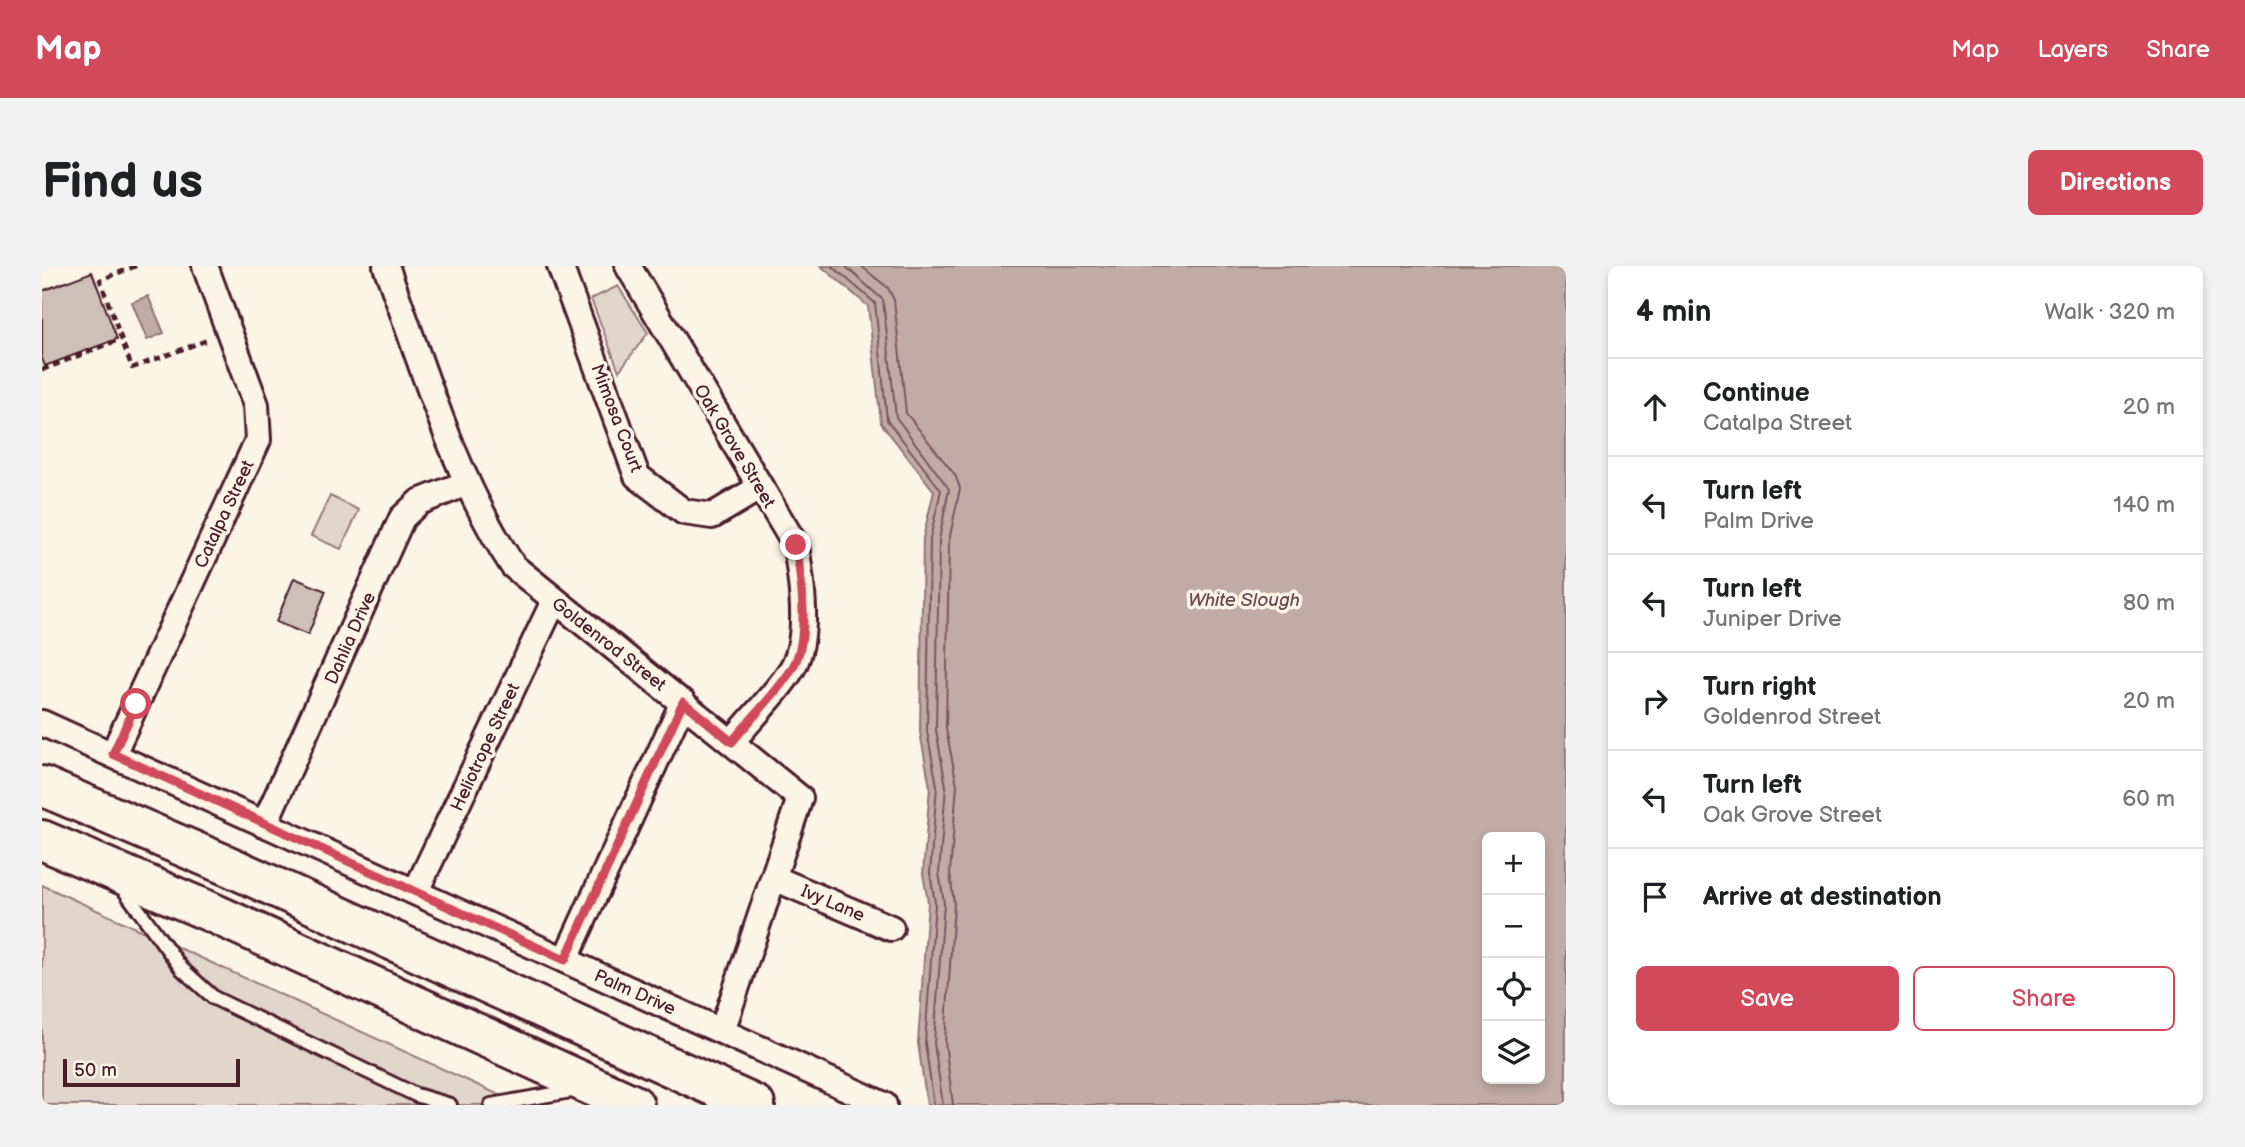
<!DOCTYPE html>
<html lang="en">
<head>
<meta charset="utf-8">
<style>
  :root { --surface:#fff; --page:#f2f2f2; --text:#202124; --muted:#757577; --line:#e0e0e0; --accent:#d1495b }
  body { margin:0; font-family:"Balsamiq Sans",sans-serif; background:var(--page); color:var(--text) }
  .controls { position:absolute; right:21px; bottom:21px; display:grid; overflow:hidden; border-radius:10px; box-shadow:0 4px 10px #0003 }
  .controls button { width:63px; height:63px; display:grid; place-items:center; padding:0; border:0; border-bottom:2px solid var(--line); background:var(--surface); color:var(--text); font:35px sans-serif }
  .scale { position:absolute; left:21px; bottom:18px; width:177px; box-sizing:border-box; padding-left:7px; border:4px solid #4a1f2b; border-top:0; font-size:19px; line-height:24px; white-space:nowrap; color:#4a1f2b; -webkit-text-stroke:5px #fcf5e5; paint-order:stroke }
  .stop { position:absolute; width:21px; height:21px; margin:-16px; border:5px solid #d1495b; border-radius:50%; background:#fff }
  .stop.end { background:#d1495b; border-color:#fff; box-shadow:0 2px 7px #0008 }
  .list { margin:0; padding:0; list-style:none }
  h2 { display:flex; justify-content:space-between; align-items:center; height:91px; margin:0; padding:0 28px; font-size:30px }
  h2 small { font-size:23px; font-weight:400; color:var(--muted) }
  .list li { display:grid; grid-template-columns:46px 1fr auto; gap:21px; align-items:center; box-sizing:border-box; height:98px; padding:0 28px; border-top:2px solid var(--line) }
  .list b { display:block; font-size:26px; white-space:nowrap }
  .list p { margin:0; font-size:23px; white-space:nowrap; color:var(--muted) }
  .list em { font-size:23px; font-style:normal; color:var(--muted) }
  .actions { display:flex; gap:14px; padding:21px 28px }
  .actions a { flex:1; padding:16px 0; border:2px solid var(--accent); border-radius:10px; text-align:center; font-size:24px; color:var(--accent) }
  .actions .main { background:var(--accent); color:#fff }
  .icon { flex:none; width:38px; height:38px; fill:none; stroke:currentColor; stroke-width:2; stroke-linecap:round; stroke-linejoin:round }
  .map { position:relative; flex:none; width:1524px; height:839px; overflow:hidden; border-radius:10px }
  header { display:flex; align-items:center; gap:42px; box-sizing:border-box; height:98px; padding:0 35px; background:var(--accent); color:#fff }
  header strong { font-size:33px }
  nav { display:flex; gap:38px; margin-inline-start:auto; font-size:24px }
  .intro { display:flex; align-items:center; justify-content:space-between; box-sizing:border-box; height:168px; padding:0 42px }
  h1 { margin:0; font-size:49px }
  .button { padding:18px 32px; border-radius:10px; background:var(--accent); color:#fff; font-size:24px; font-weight:700 }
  main { display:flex; gap:42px; padding:0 42px }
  aside { flex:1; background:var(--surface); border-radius:10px; box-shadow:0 4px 10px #0003 }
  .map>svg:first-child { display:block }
  .green { fill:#e2d5ca; stroke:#967a7a; stroke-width:2 }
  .water { fill:#c0aca5; stroke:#917474; stroke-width:2; fill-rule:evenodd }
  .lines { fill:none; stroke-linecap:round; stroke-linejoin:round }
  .shore { stroke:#79575c; stroke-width:2 }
  .building { fill:#cfc0b7; stroke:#4a1f2b; stroke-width:2 }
  .lane-casing { stroke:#4a1f2b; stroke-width:18 }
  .street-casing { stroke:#4a1f2b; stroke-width:30 }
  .highway-casing { stroke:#4a1f2b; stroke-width:44 }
  .path { stroke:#4a1f2b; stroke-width:4.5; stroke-dasharray:7 5; stroke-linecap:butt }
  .lane { stroke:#fcf5e5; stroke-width:12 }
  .street { stroke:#fcf5e5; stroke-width:24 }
  .highway { stroke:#fcf5e5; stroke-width:38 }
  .route { stroke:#d1495b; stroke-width:9 }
  .labels { text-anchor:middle; stroke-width:7; stroke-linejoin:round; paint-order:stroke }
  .street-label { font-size:18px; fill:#4a1f2b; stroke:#fcf5e5 }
  .water-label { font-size:19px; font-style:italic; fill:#6d4950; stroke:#fcf5e5 }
</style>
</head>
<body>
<header>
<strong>Map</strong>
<nav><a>Map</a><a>Layers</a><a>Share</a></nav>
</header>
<div class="intro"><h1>Find us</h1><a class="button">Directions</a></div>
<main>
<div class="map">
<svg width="1524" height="839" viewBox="0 0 1524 839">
  <rect width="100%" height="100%" fill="#fcf5e5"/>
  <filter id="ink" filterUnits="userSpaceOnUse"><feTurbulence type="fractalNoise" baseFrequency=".0143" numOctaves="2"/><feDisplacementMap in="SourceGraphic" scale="14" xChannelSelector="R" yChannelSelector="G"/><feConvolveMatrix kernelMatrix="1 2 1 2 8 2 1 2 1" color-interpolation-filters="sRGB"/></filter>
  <g filter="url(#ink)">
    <g class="green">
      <path d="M 576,20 L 606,67 L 577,105 L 549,33 Z"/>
      <path d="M 288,230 L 317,244 L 299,283 L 269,270 Z"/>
      <path d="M 0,619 L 479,839 L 0,839 Z"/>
    </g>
    <g class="water">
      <path d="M 779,0 L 1524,0 L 1524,839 L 885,839 L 876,777 L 886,636 L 881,608 L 888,521 L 878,466 L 881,272 L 892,225 L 839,157 L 826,40 ZM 1498,571 L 1498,813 L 1445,813 L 1445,571 Z"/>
      <path d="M 106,30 L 122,67 L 105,74 L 90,36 Z"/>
    </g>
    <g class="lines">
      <g class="shore">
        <path d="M 790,0 L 833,37 L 845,154 L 899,224 L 888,273 L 885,465 L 895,520 L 888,607 L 893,637 L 883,777 L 892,839"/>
        <path d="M 803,0 L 841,34 L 854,151 L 907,223 L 897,274 L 894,464 L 904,520 L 897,607 L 902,637 L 892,777 L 901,839"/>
        <path d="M 819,0 L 846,22 L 852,34 L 864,147 L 913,209 L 918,222 L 907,275 L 904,463 L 915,519 L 908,607 L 912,638 L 903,776 L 911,839"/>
      </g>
    </g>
    <g class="building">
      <path d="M 50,6 L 75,73 L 3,100 L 0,93 L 0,25 Z"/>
      <path d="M 252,312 L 284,325 L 266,369 L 234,356 Z"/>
    </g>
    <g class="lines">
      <defs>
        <g id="lane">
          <path d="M 80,621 L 140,703 L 172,732 L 374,829 L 408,839"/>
          <path d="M 449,839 L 535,824"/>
        </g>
        <g id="street">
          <path d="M 344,0 C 381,100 412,211 471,300 L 758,532 L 680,765"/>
          <path d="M 518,0 L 595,210 L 642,246 L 670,250 L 717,222"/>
          <path d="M 586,0 L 754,280 C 759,312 768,368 752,399 C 740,422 707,454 690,476"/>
          <path d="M 0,457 L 842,839"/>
          <path d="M 71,488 L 216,174 L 214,139 L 163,0"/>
          <path d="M 222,559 L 360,252 L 377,236 L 425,217"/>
          <path d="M 732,612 L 849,662"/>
          <path d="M 374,625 L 512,335"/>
          <path d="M 523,694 L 641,436"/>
        </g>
        <g id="highway">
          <path d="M 0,520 L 191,602 L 713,839"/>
          <path d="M 0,574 L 171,647 L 592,839"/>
        </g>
      </defs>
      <use href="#lane" class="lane-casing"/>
      <use href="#street" class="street-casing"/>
      <use href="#highway" class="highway-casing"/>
      <g class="path">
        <path d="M 94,0 L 58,14 L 90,102 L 168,73"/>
        <path d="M 0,104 L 79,73"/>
      </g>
      <use href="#lane" class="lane"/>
      <use href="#street" class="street"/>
      <use href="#highway" class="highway"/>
    </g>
  </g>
  <g class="lines" filter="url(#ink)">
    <path class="route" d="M 94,438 L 71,488 L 523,694 L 641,436 L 690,476 C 707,454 740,422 752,399 C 768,369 759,312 754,279"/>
  </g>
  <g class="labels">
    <g class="street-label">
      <text transform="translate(575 152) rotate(69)" y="6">Mimosa Court</text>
      <text transform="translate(693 180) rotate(59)" y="6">Oak Grove Street</text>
      <text transform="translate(182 248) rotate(-65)" y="6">Catalpa Street</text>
      <text transform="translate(308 372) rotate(-66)" y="6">Dahlia Drive</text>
      <text transform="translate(567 378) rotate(38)" y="6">Goldenrod Street</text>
      <text transform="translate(443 481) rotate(-65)" y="6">Heliotrope Street</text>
      <text transform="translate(791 637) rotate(23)" y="6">Ivy Lane</text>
      <text transform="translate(593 726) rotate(24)" y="6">Palm Drive</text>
    </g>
    <g class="water-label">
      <text x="1202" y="340">White Slough</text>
    </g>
  </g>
</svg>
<div class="controls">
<button>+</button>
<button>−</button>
<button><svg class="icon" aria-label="locate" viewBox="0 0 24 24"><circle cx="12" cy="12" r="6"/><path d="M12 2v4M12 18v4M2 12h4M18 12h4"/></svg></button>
<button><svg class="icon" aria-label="layers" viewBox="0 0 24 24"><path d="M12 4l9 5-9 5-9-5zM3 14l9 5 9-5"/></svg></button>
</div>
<div class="scale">50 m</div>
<div class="stop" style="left:94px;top:438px"></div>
<div class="stop end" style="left:754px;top:279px"></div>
</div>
<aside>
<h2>4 min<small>Walk · 320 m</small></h2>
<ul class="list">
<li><svg class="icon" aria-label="ahead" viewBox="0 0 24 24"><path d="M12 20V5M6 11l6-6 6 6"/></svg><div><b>Continue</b><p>Catalpa Street</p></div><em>20 m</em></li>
<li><svg class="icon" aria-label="left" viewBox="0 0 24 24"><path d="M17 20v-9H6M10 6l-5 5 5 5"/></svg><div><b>Turn left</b><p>Palm Drive</p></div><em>140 m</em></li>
<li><svg class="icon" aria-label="left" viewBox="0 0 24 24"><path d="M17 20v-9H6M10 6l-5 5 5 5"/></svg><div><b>Turn left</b><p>Juniper Drive</p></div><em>80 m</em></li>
<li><svg class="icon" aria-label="right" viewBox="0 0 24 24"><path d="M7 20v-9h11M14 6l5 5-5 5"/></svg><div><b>Turn right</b><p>Goldenrod Street</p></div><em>20 m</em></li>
<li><svg class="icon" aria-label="left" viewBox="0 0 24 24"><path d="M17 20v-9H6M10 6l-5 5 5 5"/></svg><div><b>Turn left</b><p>Oak Grove Street</p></div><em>60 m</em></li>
<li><svg class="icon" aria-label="arrive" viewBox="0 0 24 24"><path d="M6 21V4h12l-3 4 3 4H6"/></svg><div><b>Arrive at destination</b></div></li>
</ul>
<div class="actions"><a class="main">Save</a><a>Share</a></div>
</aside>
</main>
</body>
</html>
